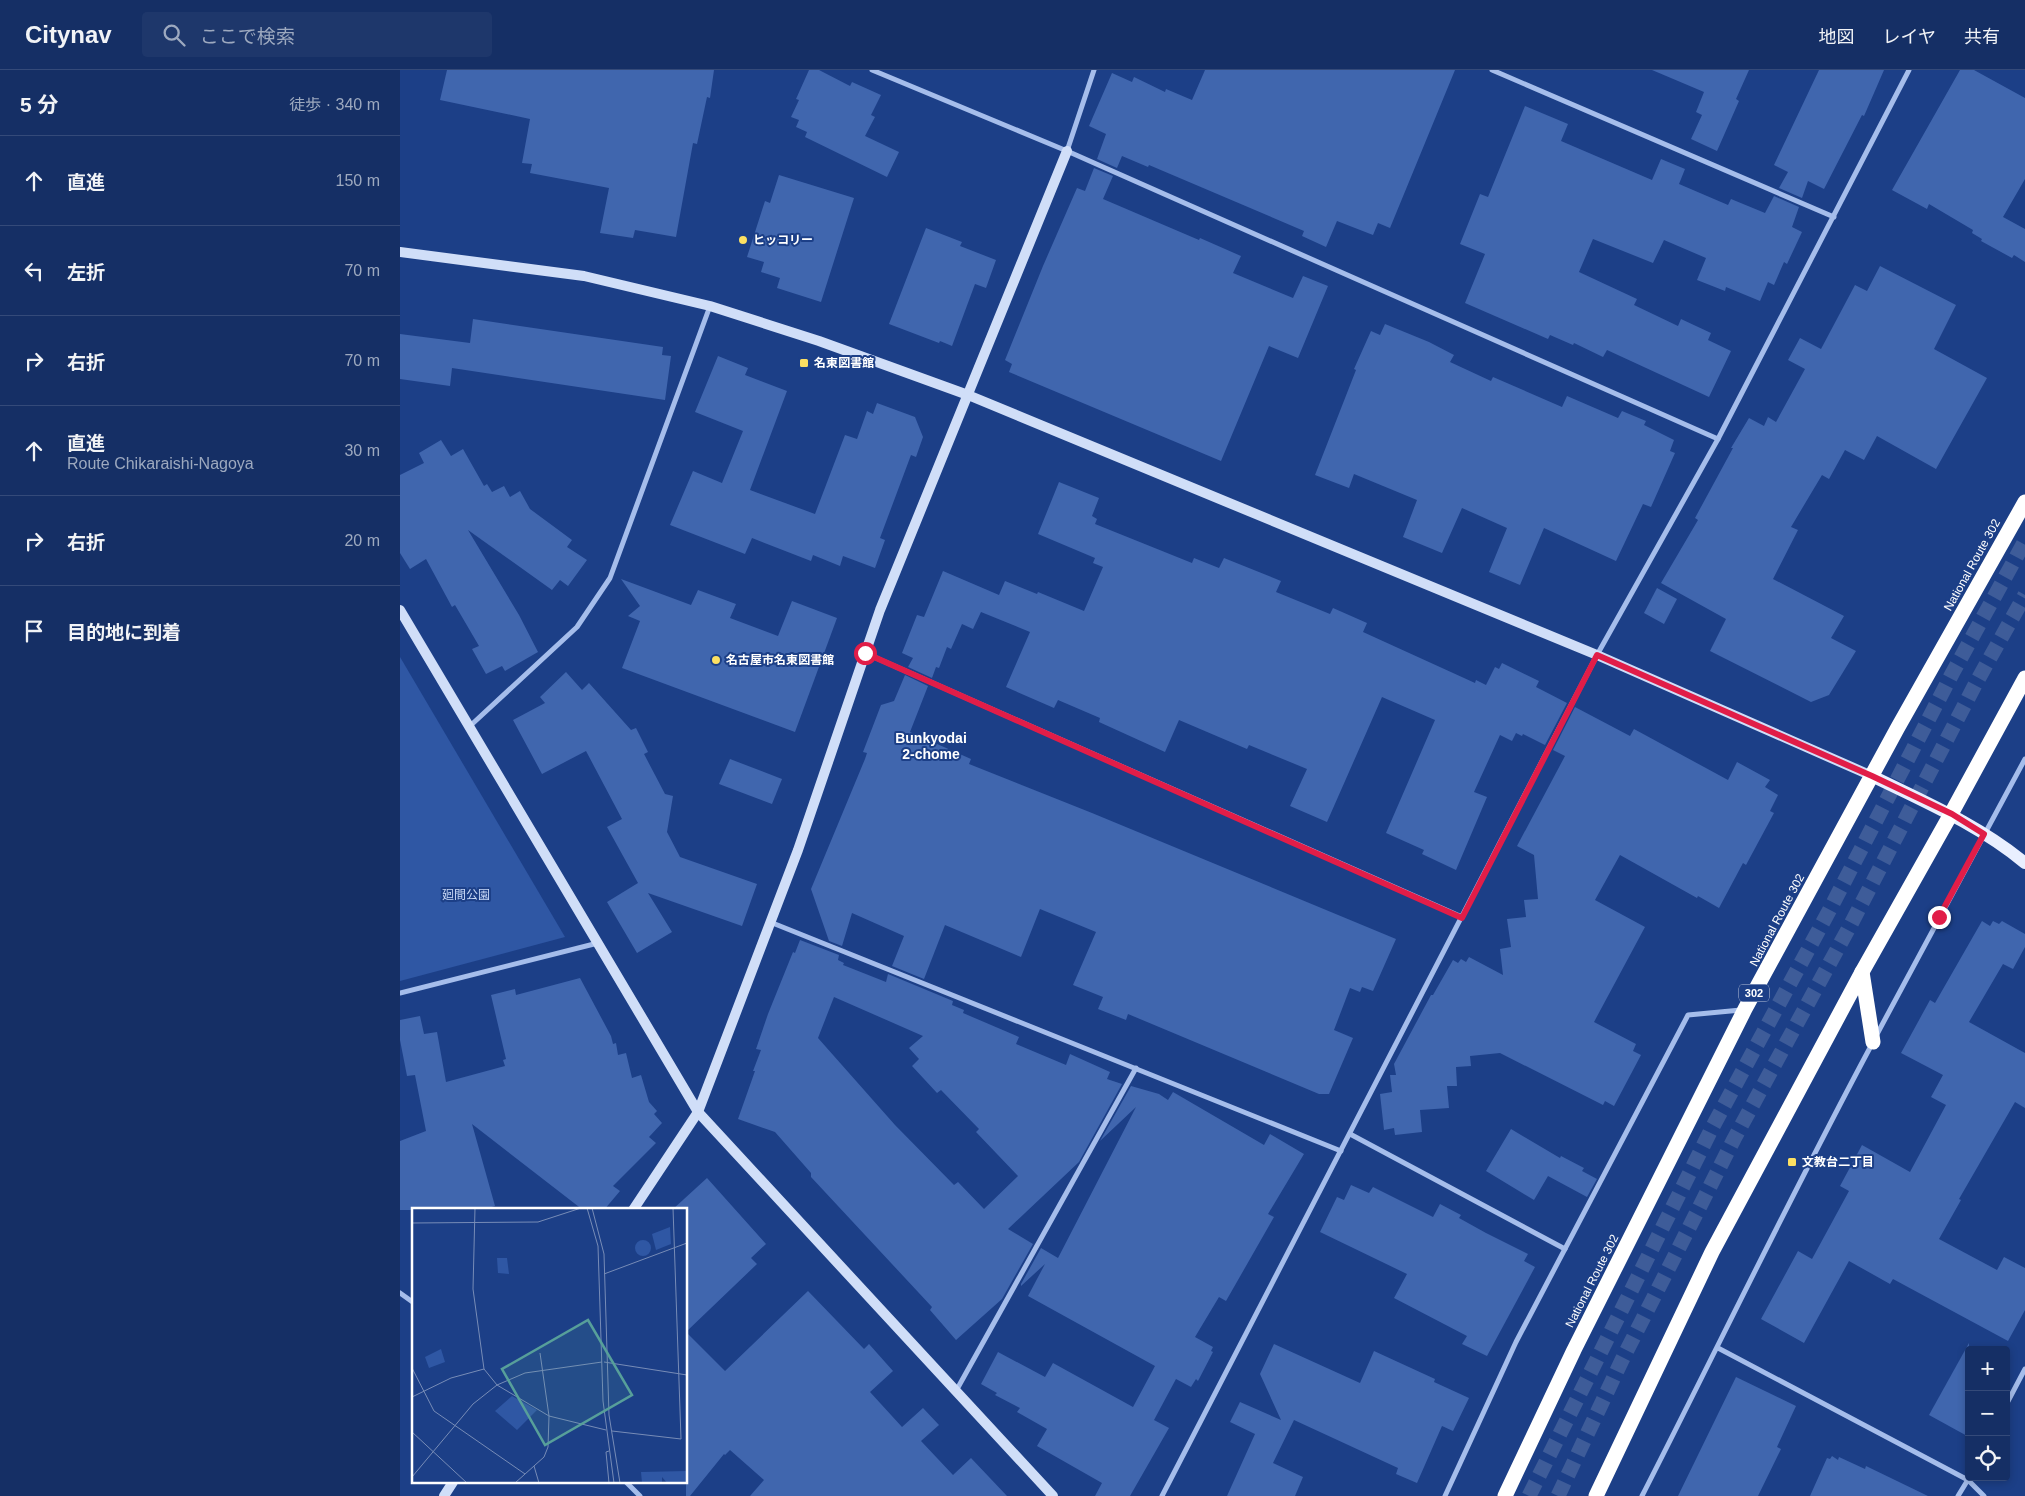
<!DOCTYPE html>
<html lang="ja">
<head>
<meta charset="utf-8">
<style>
  :root { --surface:#152f65; --page:#1e376b; --text:#f1f3f6; --muted:#9da9bf; --line:#344a79 }
  body { margin:0; font-family:Helvetica,"Noto Sans JP",sans-serif; background:var(--page); color:var(--text) }
  .controls { position:absolute; right:15px; bottom:15px; display:grid; overflow:hidden; border-radius:5px; box-shadow:0 2px 8px #0003 }
  .controls button { width:45px; height:45px; display:grid; place-items:center; padding:0; border:0; border-bottom:1px solid var(--line); background:var(--surface); color:var(--text); font:25px sans-serif }
  .stop { position:absolute; width:15px; height:15px; margin:-11px; border:4px solid #e11d48; border-radius:50%; background:#fff }
  .stop.end { background:#e11d48; border-color:#fff; box-shadow:0 1px 5px #0008 }
  .list { margin:0; padding:0; list-style:none }
  h2 { display:flex; justify-content:space-between; align-items:center; height:65px; margin:0; padding:0 20px; font-size:21px }
  h2 small { font-size:16px; font-weight:400; color:var(--muted) }
  .list li { display:grid; grid-template-columns:32px 1fr auto; gap:15px; align-items:center; box-sizing:border-box; height:90px; padding:0 20px; border-top:1px solid var(--line) }
  .list b { display:block; font-size:19px; white-space:nowrap }
  .list p { margin:0; font-size:16px; white-space:nowrap; color:var(--muted) }
  .list em { font-size:16px; font-style:normal; color:var(--muted) }
  .icon { flex:none; width:28px; height:28px; fill:none; stroke:currentColor; stroke-width:2; stroke-linecap:round; stroke-linejoin:round }
  .map { position:relative; flex:none; width:1625px; height:1426px; overflow:hidden }
  header { display:flex; align-items:center; gap:30px; box-sizing:border-box; height:70px; padding:0 25px; background:var(--surface); border-bottom:1px solid var(--line) }
  header strong { font-size:24px }
  nav { display:flex; gap:28px; margin-inline-start:auto; font-size:18px }
  .search { width:350px; height:45px; background:var(--page); display:flex; align-items:center; gap:12px; box-sizing:border-box; padding:0 18px; border-radius:5px; color:var(--muted); font-size:19px }
  main { display:flex }
  aside { flex:1; background:var(--surface) }
  .map>svg:first-child { display:block }
  .green { fill:#2f57a4 }
  .building { fill:#4066ae; fill-rule:evenodd }
  .lines { fill:none; stroke-linecap:round; stroke-linejoin:round }
  .highway-tunnel { stroke:#3e5c99; stroke-width:15; stroke-dasharray:15 8; stroke-linecap:butt }
  .street { stroke:#a5bdeb; stroke-width:5 }
  .secondary { stroke:#d0def8; stroke-width:10 }
  .primary { stroke:#e9efff; stroke-width:12 }
  .highway { stroke:#fff; stroke-width:15 }
  .route { stroke:#e11d48; stroke-width:6 }
  .poi-dot { fill:#fce062; stroke:#1c3f87; stroke-width:2 }
  .labels { text-anchor:middle; stroke-width:4; stroke-linejoin:round; paint-order:stroke }
  .shield { fill:#1c3f87; stroke:#bbc5db; stroke-width:1 }
  .shield-label { font-size:11px; font-weight:bold; fill:#fff }
  .poi-label { font-size:12px; font-weight:bold; fill:#fff; stroke:#1c3f87; text-anchor:start }
  .street-label { font-size:12px; fill:#fff; stroke:#1c3f87 }
  .park-label { font-size:12px; fill:#cadaf8; stroke:#1c3f87 }
  .neighbourhood-label { font-size:14px; font-weight:bold; fill:#fff; stroke:#1c3f87 }
  .inset-road { fill:none; stroke:#778cb7; stroke-width:1 }
  .view { fill:#579f9a; fill-opacity:0.15; stroke:#579f9a; stroke-width:2.5 }
  .inset-edge { fill:none; stroke:#fff; stroke-width:2.5 }
</style>
</head>
<body>
<header>
<strong>Citynav</strong>
<div class="search"><svg class="icon" aria-label="search" viewBox="0 0 24 24"><circle cx="10" cy="10" r="6"/><path d="M15 15l6 6"/></svg>ここで検索</div>
<nav><a>地図</a><a>レイヤ</a><a>共有</a></nav>
</header>
<main>
<aside>
<h2>5 分<small>徒歩 · 340 m</small></h2>
<ul class="list">
<li><svg class="icon" aria-label="ahead" viewBox="0 0 24 24"><path d="M12 20V5M6 11l6-6 6 6"/></svg><div><b>直進</b></div><em>150 m</em></li>
<li><svg class="icon" aria-label="left" viewBox="0 0 24 24"><path d="M17 20v-9H6M10 6l-5 5 5 5"/></svg><div><b>左折</b></div><em>70 m</em></li>
<li><svg class="icon" aria-label="right" viewBox="0 0 24 24"><path d="M7 20v-9h11M14 6l5 5-5 5"/></svg><div><b>右折</b></div><em>70 m</em></li>
<li><svg class="icon" aria-label="ahead" viewBox="0 0 24 24"><path d="M12 20V5M6 11l6-6 6 6"/></svg><div><b>直進</b><p>Route Chikaraishi-Nagoya</p></div><em>30 m</em></li>
<li><svg class="icon" aria-label="right" viewBox="0 0 24 24"><path d="M7 20v-9h11M14 6l5 5-5 5"/></svg><div><b>右折</b></div><em>20 m</em></li>
<li><svg class="icon" aria-label="arrive" viewBox="0 0 24 24"><path d="M6 21V4h12l-3 4 3 4H6"/></svg><div><b>目的地に到着</b></div></li>
</ul>
</aside>
<div class="map">
<svg width="1625" height="1426" viewBox="0 0 1625 1426">
  <rect width="100%" height="100%" fill="#1c3f87"/>
  <path class="green" d="M 0,587 L 165,867 L 0,911 Z"/>
  <g class="building">
    <path d="M 47,0 L 314,0 L 310,28 L 307,27 L 297,74 L 293,73 L 276,167 L 235,160 L 233,168 L 200,163 L 209,118 L 130,103 L 132,94 L 122,93 L 130,49 L 40,30 Z"/>
    <path d="M 409,0 L 419,0 L 450,16 L 452,12 L 481,25 L 471,45 L 475,47 L 465,66 L 499,82 L 487,107 L 405,67 L 407,62 L 396,57 L 399,50 L 391,47 L 399,30 L 396,29 Z"/>
    <path d="M 805,0 L 1055,0 L 990,158 L 978,153 L 973,165 L 937,151 L 926,177 L 902,166 L 904,161 L 749,95 L 748,97 L 722,86 L 717,98 L 697,89 L 706,64 L 689,56 L 712,3 L 732,12 L 734,7 L 765,22 L 766,19 L 792,30 Z"/>
    <path d="M 1252,0 L 1349,0 L 1336,29 L 1339,31 L 1317,81 L 1291,69 L 1302,45 L 1296,42 L 1304,22 Z"/>
    <path d="M 1419,0 L 1484,0 L 1464,46 L 1462,45 L 1424,119 L 1408,111 L 1402,128 L 1379,118 L 1388,102 L 1374,95 Z"/>
    <path d="M 1560,0 L 1574,0 L 1625,28 L 1625,109 L 1603,147 L 1625,159 L 1625,192 L 1614,185 L 1612,188 L 1581,171 L 1582,169 L 1572,163 L 1573,160 L 1529,134 L 1527,139 L 1492,120 Z"/>
    <path d="M 1125,36 L 1168,54 L 1161,71 L 1252,110 L 1261,89 L 1285,99 L 1279,114 L 1328,135 L 1331,129 L 1365,143 L 1374,126 L 1399,137 L 1392,157 L 1402,162 L 1387,194 L 1384,192 L 1374,215 L 1368,212 L 1360,231 L 1326,217 L 1325,221 L 1297,210 L 1306,188 L 1264,170 L 1253,193 L 1193,169 L 1179,202 L 1237,229 L 1234,235 L 1278,256 L 1281,249 L 1311,263 L 1308,270 L 1331,281 L 1309,327 L 1207,280 L 1203,287 L 1174,273 L 1173,275 L 1150,265 L 1148,269 L 1065,233 L 1085,184 L 1060,174 L 1080,124 L 1088,127 Z"/>
    <path d="M 694,98 L 713,106 L 703,129 L 799,170 L 800,168 L 841,186 L 833,203 L 893,228 L 903,206 L 928,216 L 898,288 L 869,276 L 821,391 L 609,302 L 612,294 L 605,290 L 643,196 L 677,118 L 685,121 Z"/>
    <path d="M 379,105 L 454,128 L 421,232 L 377,218 L 380,208 L 361,202 L 364,192 L 347,187 L 365,131 L 370,133 Z"/>
    <path d="M 526,158 L 562,172 L 560,176 L 596,190 L 586,218 L 575,214 L 552,276 L 540,271 L 539,273 L 489,254 Z"/>
    <path d="M 1480,196 L 1556,235 L 1534,279 L 1587,308 L 1536,399 L 1477,366 L 1464,390 L 1445,380 L 1429,409 L 1422,405 L 1391,457 L 1398,460 L 1373,509 L 1444,546 L 1431,568 L 1456,581 L 1429,625 L 1411,632 L 1310,581 L 1326,549 L 1261,513 L 1298,450 L 1295,448 L 1333,378 L 1331,378 L 1349,348 L 1364,356 L 1368,347 L 1376,352 L 1405,299 L 1388,290 L 1400,268 L 1421,279 L 1455,215 L 1467,221 Z"/>
    <path d="M 73,249 L 263,277 L 262,285 L 271,286 L 265,330 L 52,298 L 50,316 L 0,309 L 0,264 L 70,273 Z"/>
    <path d="M 985,254 L 1029,272 L 1054,285 L 1050,292 L 1091,311 L 1093,307 L 1162,337 L 1167,326 L 1218,348 L 1222,341 L 1246,351 L 1244,355 L 1274,370 L 1270,381 L 1275,383 L 1251,437 L 1243,434 L 1216,491 L 1144,458 L 1120,515 L 1089,502 L 1107,458 L 1062,438 L 1042,483 L 1003,467 L 1017,430 L 954,404 L 949,418 L 915,405 L 956,300 L 954,299 L 971,261 L 980,265 Z"/>
    <path d="M 318,286 L 348,298 L 345,305 L 387,321 L 350,420 L 415,444 L 445,365 L 457,369 L 467,341 L 473,344 L 477,333 L 515,347 L 523,367 L 516,387 L 511,385 L 480,468 L 485,470 L 475,498 L 443,486 L 440,496 L 413,485 L 411,491 L 352,468 L 345,484 L 270,455 L 293,401 L 322,413 L 343,361 L 295,342 Z"/>
    <path d="M 41,370 L 51,386 L 63,379 L 84,416 L 87,414 L 92,422 L 104,416 L 110,427 L 120,421 L 130,439 L 172,470 L 167,477 L 187,490 L 168,516 L 160,510 L 152,520 L 68,460 L 119,545 L 138,582 L 105,601 L 102,596 L 86,604 L 72,579 L 79,576 L 55,535 L 52,537 L 26,489 L 10,499 L 0,483 L 0,405 L 24,393 L 19,383 Z"/>
    <path d="M 659,412 L 699,428 L 692,446 L 697,449 L 695,454 L 792,493 L 794,488 L 819,498 L 824,488 L 881,511 L 876,522 L 930,544 L 933,538 L 967,553 L 963,562 L 1075,613 L 1076,610 L 1086,615 L 1095,597 L 1099,599 L 1102,593 L 1139,611 L 1136,617 L 1167,633 L 1145,675 L 1123,664 L 1122,666 L 1116,663 L 1112,671 L 1100,665 L 1074,722 L 1087,727 L 1056,800 L 1022,784 L 1024,780 L 986,763 L 1035,650 L 982,627 L 927,752 L 890,736 L 907,699 L 849,675 L 847,679 L 779,650 L 765,682 L 699,652 L 700,648 L 658,630 L 654,638 L 606,617 L 630,562 L 581,542 L 573,559 L 562,554 L 551,579 L 547,577 L 539,598 L 536,597 L 532,608 L 508,597 L 513,588 L 502,583 L 517,545 L 524,547 L 543,501 L 599,525 L 605,511 L 637,524 L 638,522 L 684,541 L 703,497 L 693,493 L 695,488 L 638,464 Z"/>
    <path d="M 221,509 L 291,535 L 298,520 L 336,534 L 330,548 L 378,566 L 392,531 L 437,548 L 395,662 L 222,598 L 240,551 L 228,546 L 240,536 Z"/>
    <path d="M 1257,518 L 1277,529 L 1264,554 L 1244,543 Z"/>
    <path d="M 166,602 L 182,620 L 189,613 L 231,660 L 236,658 L 248,682 L 244,684 L 265,724 L 273,726 L 267,762 L 280,787 L 357,814 L 342,856 L 248,823 L 272,862 L 237,883 L 207,832 L 238,813 L 207,757 L 222,749 L 186,681 L 142,704 L 113,650 L 145,633 L 140,627 Z"/>
    <path d="M 505,605 L 528,616 L 510,662 L 571,689 L 569,694 L 692,743 L 996,869 L 973,921 L 962,917 L 960,922 L 950,918 L 934,960 L 953,968 L 929,1024 L 919,1024 L 728,944 L 726,950 L 698,939 L 703,927 L 673,915 L 696,862 L 640,839 L 621,887 L 545,855 L 524,909 L 492,896 L 504,866 L 452,843 L 442,876 L 429,871 L 411,819 L 465,689 L 467,683 L 463,682 L 481,635 L 494,631 Z"/>
    <path d="M 1175,637 L 1230,666 L 1234,659 L 1328,710 L 1337,692 L 1370,710 L 1365,717 L 1378,725 L 1370,741 L 1374,743 L 1346,795 L 1343,793 L 1319,838 L 1298,826 L 1297,828 L 1220,785 L 1195,830 L 1245,857 L 1194,952 L 1236,974 L 1233,981 L 1241,985 L 1214,1036 L 1205,1031 L 1203,1035 L 1100,983 L 1070,986 L 1071,996 L 1056,997 L 1057,1016 L 1047,1016 L 1049,1038 L 1020,1040 L 1022,1062 L 995,1065 L 994,1058 L 984,1060 L 980,1024 L 992,1022 L 990,1005 L 996,1005 L 994,994 L 1031,925 L 1033,925 L 1053,890 L 1058,893 L 1061,889 L 1066,892 L 1069,887 L 1103,905 L 1100,879 L 1111,877 L 1107,849 L 1126,847 L 1124,830 L 1138,829 L 1134,785 L 1117,776 L 1165,686 L 1153,680 Z"/>
    <path d="M 330,689 L 382,709 L 372,734 L 319,714 Z"/>
    <path d="M 1582,851 L 1590,856 L 1593,851 L 1599,854 L 1602,851 L 1625,864 L 1625,877 L 1613,899 L 1603,894 L 1569,952 L 1625,983 L 1625,1038 L 1615,1032 L 1559,1129 L 1561,1130 L 1539,1169 L 1597,1200 L 1604,1187 L 1625,1198 L 1625,1240 L 1608,1271 L 1493,1209 L 1490,1214 L 1449,1191 L 1404,1273 L 1361,1249 L 1398,1181 L 1412,1189 L 1449,1121 L 1440,1116 L 1462,1075 L 1510,1102 L 1546,1035 L 1531,1027 L 1543,1005 L 1501,983 L 1530,930 L 1535,933 Z"/>
    <path d="M 400,870 L 439,885 L 438,890 L 444,893 L 443,895 L 486,912 L 488,904 L 553,931 L 552,935 L 564,940 L 563,943 L 619,967 L 616,974 L 666,995 L 670,984 L 710,1002 L 707,1009 L 722,1014 L 679,1092 L 608,1159 L 633,1174 L 602,1229 L 556,1270 L 530,1240 L 532,1237 L 411,1107 L 411,1103 L 375,1062 L 338,1049 L 355,1001 L 353,1001 L 361,980 L 356,979 L 368,944 L 393,882 L 395,883 ZM 434,927 L 523,966 L 509,978 L 519,989 L 512,996 L 537,1023 L 541,1020 L 579,1059 L 576,1062 L 618,1106 L 584,1139 L 558,1112 L 554,1115 L 495,1055 L 418,968 Z"/>
    <path d="M 180,908 L 211,966 L 213,974 L 216,973 L 218,985 L 226,983 L 232,1008 L 241,1005 L 249,1032 L 257,1041 L 254,1044 L 262,1053 L 249,1067 L 256,1073 L 213,1116 L 220,1121 L 204,1140 L 183,1140 L 72,1054 L 95,1136 L 82,1140 L 0,1140 L 0,1071 L 26,1061 L 15,1005 L 7,1006 L 0,970 L 0,950 L 20,946 L 24,964 L 37,962 L 46,1012 L 105,996 L 103,990 L 106,989 L 91,925 L 115,919 L 116,925 Z"/>
    <path d="M 731,1016 L 759,1024 L 768,1030 L 773,1022 L 864,1075 L 870,1064 L 904,1084 L 868,1144 L 874,1147 L 826,1231 L 819,1227 L 795,1267 L 813,1277 L 811,1281 L 813,1282 L 798,1311 L 796,1309 L 791,1317 L 776,1309 L 754,1350 L 769,1358 L 730,1426 L 695,1426 L 702,1413 L 637,1376 L 647,1359 L 617,1342 L 620,1338 L 595,1325 L 597,1323 L 581,1314 L 598,1282 L 645,1307 L 653,1293 L 733,1337 L 755,1296 L 628,1226 L 645,1194 L 621,1216 L 621,1214 L 641,1178 L 658,1188 L 736,1037 L 700,1071 Z"/>
    <path d="M 1111,1059 L 1160,1088 L 1161,1086 L 1184,1098 L 1182,1101 L 1197,1109 L 1187,1127 L 1148,1106 L 1134,1130 L 1086,1101 Z"/>
    <path d="M 307,1108 L 366,1174 L 351,1188 L 357,1194 L 286,1262 L 325,1301 L 408,1221 L 464,1279 L 469,1274 L 493,1301 L 470,1322 L 502,1357 L 523,1338 L 539,1355 L 521,1371 L 553,1405 L 571,1388 L 607,1426 L 350,1426 L 364,1410 L 330,1380 L 325,1385 L 324,1384 L 290,1426 L 286,1426 L 286,1140 L 272,1140 Z"/>
    <path d="M 951,1115 L 969,1123 L 973,1117 L 1033,1147 L 1040,1134 L 1061,1145 L 1059,1148 L 1086,1163 L 1128,1184 L 1124,1191 L 1135,1197 L 1087,1286 L 1062,1274 L 1067,1266 L 994,1228 L 1007,1204 L 920,1162 L 937,1127 L 944,1130 Z"/>
    <path d="M 1569,1273 L 1569,1367 L 1529,1345 Z"/>
    <path d="M 874,1274 L 960,1313 L 974,1281 L 1035,1309 L 1034,1312 L 1069,1328 L 1053,1361 L 1042,1356 L 1017,1413 L 996,1404 L 998,1398 L 894,1350 L 873,1393 L 903,1407 L 895,1426 L 827,1426 L 855,1364 L 830,1352 L 840,1332 L 881,1350 L 860,1304 Z"/>
    <path d="M 1336,1307 L 1396,1336 L 1377,1377 L 1381,1379 L 1358,1426 L 1278,1426 Z"/>
    <path d="M 1432,1386 L 1438,1390 L 1439,1387 L 1465,1399 L 1466,1396 L 1528,1426 L 1410,1426 L 1427,1388 L 1430,1389 Z"/>
  </g>
  <g class="lines">
    <g class="highway-tunnel">
      <path d="M 1129,1426 L 1312,1058 L 1429,841 L 1553,602 L 1625,471"/>
      <path d="M 1158,1426 L 1222,1290 L 1334,1069 L 1451,854 L 1576,613 L 1625,525"/>
    </g>
    <g class="street">
      <path d="M 472,0 L 667,81 L 1318,369"/>
      <path d="M 1092,0 L 1434,147"/>
      <path d="M 667,81 L 694,0"/>
      <path d="M 465,583 L 1062,847"/>
      <path d="M 70,656 L 177,557 L 210,508 L 310,236"/>
      <path d="M 370,852 L 941,1081"/>
      <path d="M 0,923 L 198,873"/>
      <path d="M 1476,966 L 1625,689"/>
      <path d="M 950,1064 L 1165,1179"/>
      <path d="M 0,1223 L 14,1233"/>
      <path d="M 1318,1278 L 1568,1410 L 1584,1426"/>
      <path d="M 556,1321 L 736,998"/>
      <path d="M 1606,1335 L 1625,1299"/>
      <path d="M 226,1412 L 240,1426"/>
      <path d="M 762,1426 L 1197,585 L 1318,369 L 1509,0"/>
      <path d="M 1045,1426 L 1116,1272 L 1288,945 L 1341,940"/>
      <path d="M 1242,1426 C 1319,1275 1392,1123 1472,974"/>
      <path d="M 1558,1426 L 1569,1408"/>
    </g>
    <g class="secondary">
      <path d="M 0,182 L 184,206 L 310,236 L 419,271 L 568,325 L 1197,585 L 1472,706"/>
      <path d="M 0,540 L 298,1042 L 653,1426"/>
      <path d="M 233,1140 L 298,1042 L 398,780 L 480,540 L 667,81"/>
      <path d="M 44,1426 L 53,1412"/>
    </g>
    <path class="primary" d="M 1472,706 C 1525,732 1579,755 1625,793"/>
    <g class="highway">
      <path d="M 1462,902 L 1473,972"/>
      <path d="M 1105,1426 L 1174,1280 L 1345,939 L 1497,659 L 1625,432"/>
      <path d="M 1196,1426 L 1312,1182 L 1462,902 L 1551,744 L 1625,608"/>
    </g>
  </g>
  <g class="lines">
    <path class="route" d="M 465,583 L 1062,848 L 1197,585 L 1472,706 L 1552,744 L 1584,764 L 1539,847"/>
  </g>
  <g class="poi-dot">
    <circle cx="343" cy="170" r="5"/>
    <rect x="399" y="288" width="10" height="10" rx="2.5"/>
    <circle cx="316" cy="590" r="5"/>
    <rect x="1387" y="1087" width="10" height="10" rx="2.5"/>
  </g>
  <g class="labels">
    <rect class="shield" x="1339" y="914.5" width="30" height="17" rx="4"/>
    <g class="shield-label">
      <text x="1354" y="927">302</text>
    </g>
    <g class="poi-label">
      <text x="353" y="174">ヒッコリー</text>
      <text x="414" y="297">名東図書館</text>
      <text x="326" y="594">名古屋市名東図書館</text>
      <text x="1402" y="1096">文教台二丁目</text>
    </g>
    <g class="street-label">
      <text transform="translate(1572 495) rotate(-61)" y="4">National Route 302</text>
      <text transform="translate(1377 850) rotate(-62)" y="4">National Route 302</text>
      <text transform="translate(1192 1211) rotate(-63)" y="4">National Route 302</text>
    </g>
    <g class="park-label">
      <text x="66" y="829">廻間公園</text>
    </g>
    <g class="neighbourhood-label">
      <text x="531" y="673">Bunkyodai<tspan x="531" dy="16">2-chome</tspan></text>
    </g>
  </g>
  <g transform="translate(12 1138)">
    <rect width="275" height="275" fill="#1c3f87"/>
    <path d="M 258,19 L 259,36 L 244,42 L 240,26 ZM223 40a8 8 0 1 1 16 0a8 8 0 1 1-16 0ZM 85,50 L 95,50 L 97,66 L 86,65 ZM 29,141 L 33,154 L 17,160 L 13,149 ZM 100,188 L 125,202 L 105,222 L 83,203 ZM 275,263 L 275,275 L 255,275 L 250,269 L 250,275 L 230,275 L 229,264 Z" fill="#2f57a4"/>
    <path class="inset-road" d="M 63,0 L 61,81 L 72,161 L 85,177 L 137,208 L 194,222M 175,0 L 186,38 L 191,193 L 202,275M 180,0 L 192,46 L 197,207 L 208,275M 0,15 L 126,14 L 169,0M 192,66 L 275,35M 192,154 L 275,167M 0,160 L 22,203 L 113,266M 0,189 L 39,170 L 72,161M 200,223 L 269,231 L 261,0M 0,224 L 55,275M 197,243 L 194,244 L 197,275M 122,258 L 127,275M 0,269 L 61,196 L 85,177 L 113,165 L 190,154M 103,275 L 132,249 L 136,239 L 137,208 L 128,145"/>
    <path class="view" d="M 176,112 L 220,187 L 133,237 L 90,161 Z"/>
    <rect width="275" height="275" class="inset-edge"/>
  </g>
</svg>
<div class="controls">
<button>+</button>
<button>−</button>
<button><svg class="icon" aria-label="locate" viewBox="0 0 24 24"><circle cx="12" cy="12" r="6"/><path d="M12 2v4M12 18v4M2 12h4M18 12h4"/></svg></button>
</div>
<div class="stop" style="left:465px;top:583px"></div>
<div class="stop end" style="left:1539px;top:847px"></div>
</div>
</main>
</body>
</html>
